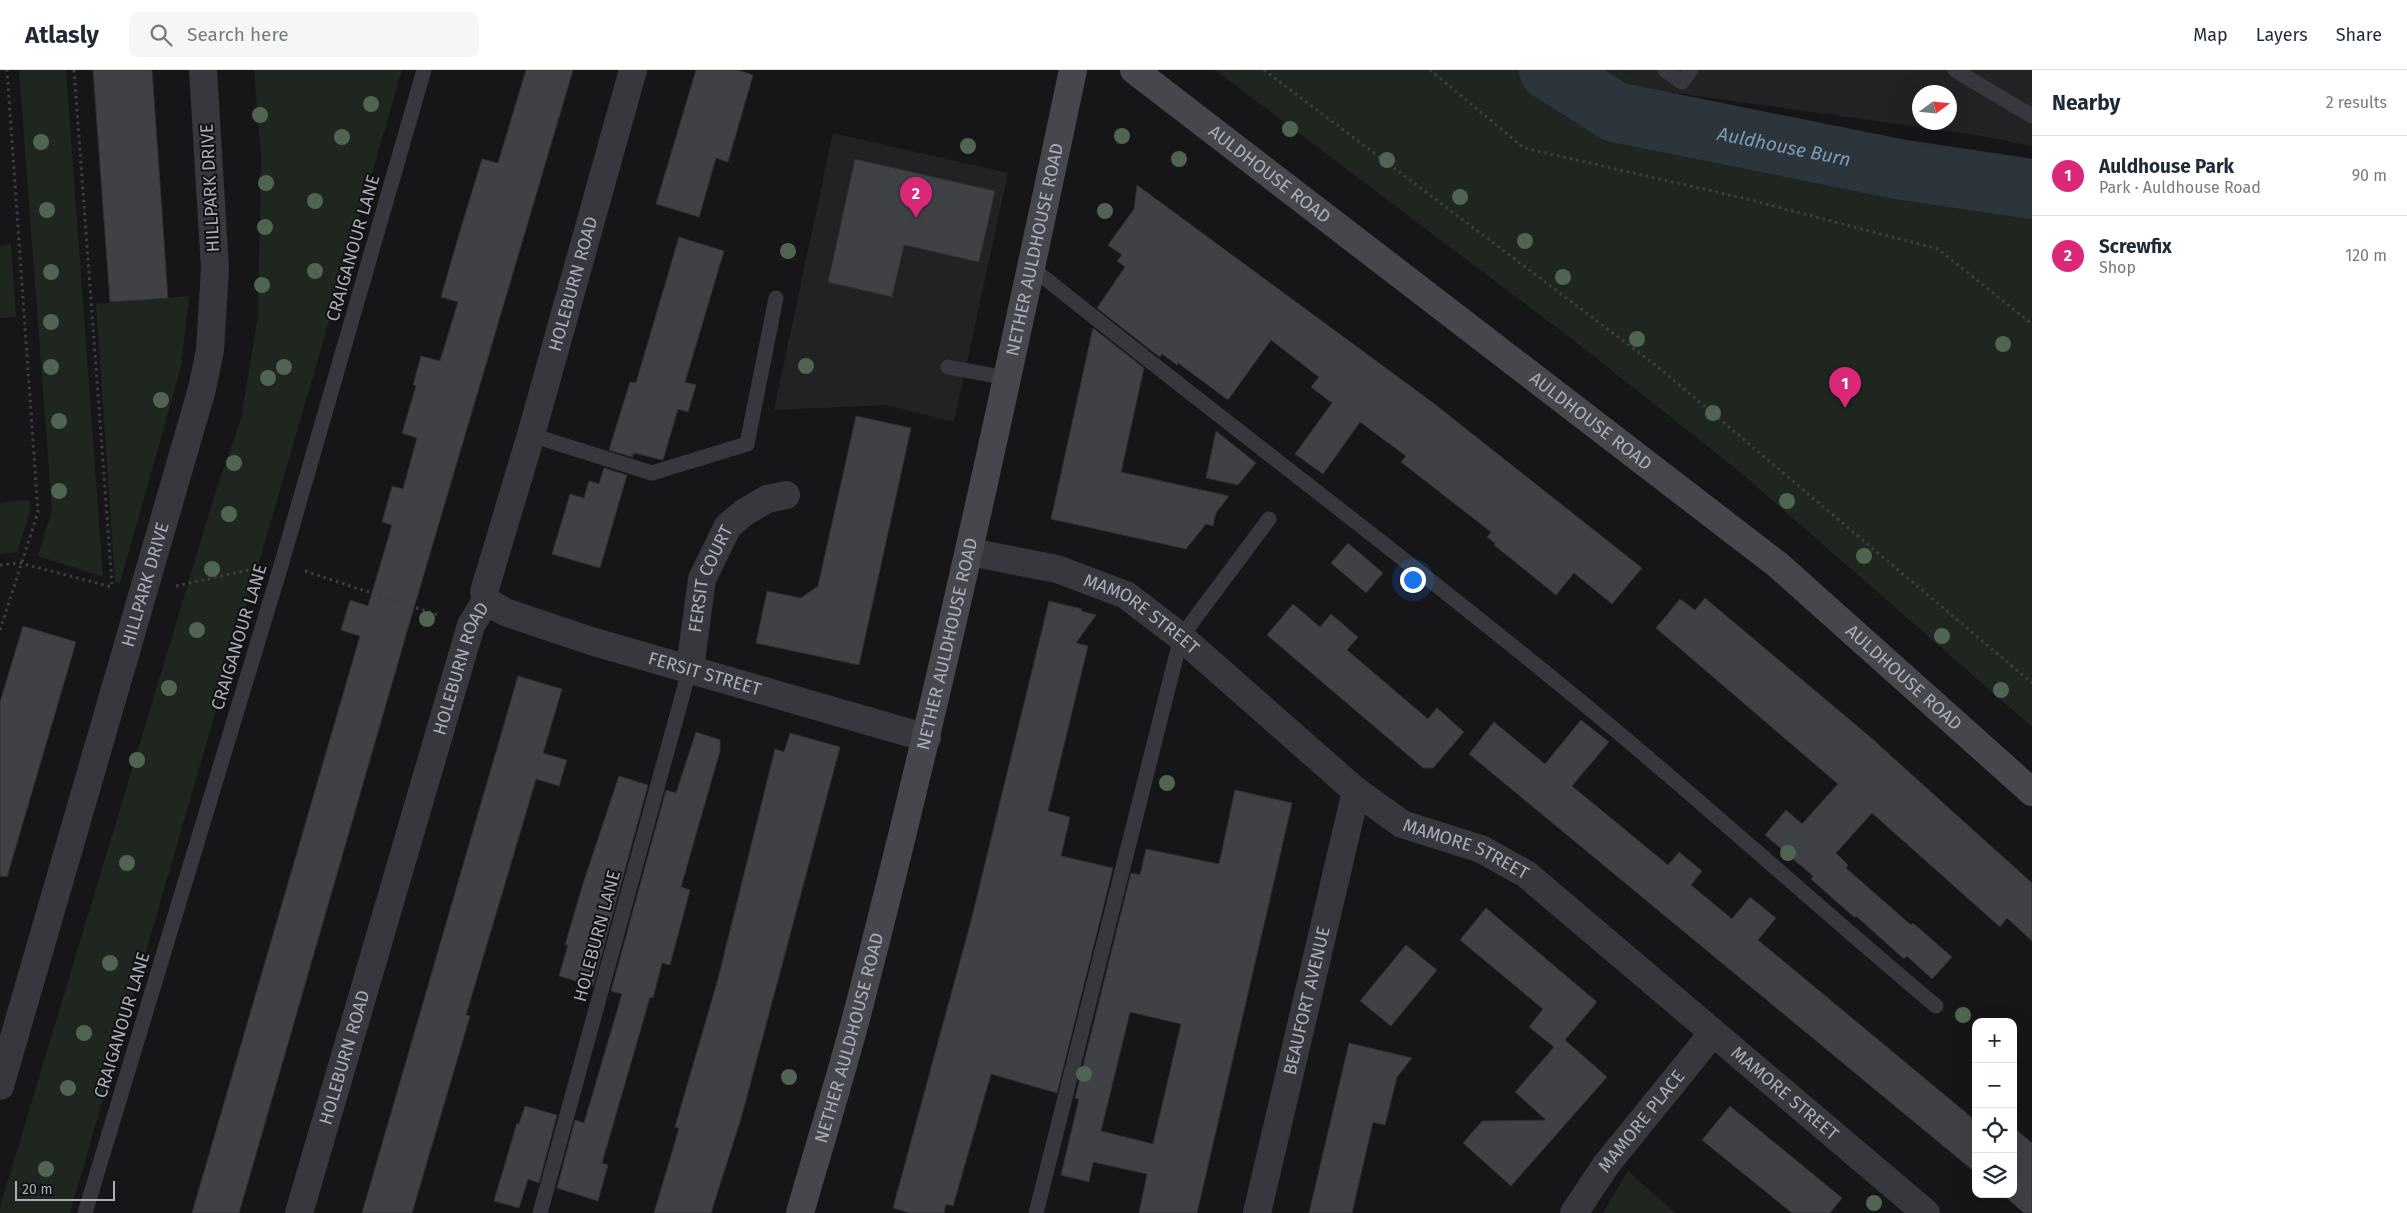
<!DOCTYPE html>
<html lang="en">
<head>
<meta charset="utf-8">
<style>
  :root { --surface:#fff; --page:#f6f6f7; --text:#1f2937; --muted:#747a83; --line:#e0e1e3; --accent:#db2777 }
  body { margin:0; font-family:"Fira Sans",sans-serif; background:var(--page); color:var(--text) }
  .controls { position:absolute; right:15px; bottom:15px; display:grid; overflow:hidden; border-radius:10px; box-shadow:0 5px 20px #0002 }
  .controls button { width:45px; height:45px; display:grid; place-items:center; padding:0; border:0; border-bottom:1px solid var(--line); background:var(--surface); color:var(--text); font:25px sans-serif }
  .compass { position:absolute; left:1912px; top:15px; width:45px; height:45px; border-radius:50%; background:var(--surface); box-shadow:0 5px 20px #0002; rotate:75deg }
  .scale { position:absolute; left:15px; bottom:12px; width:100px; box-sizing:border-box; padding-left:5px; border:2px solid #a8adb8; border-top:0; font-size:14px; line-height:18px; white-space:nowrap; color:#a8adb8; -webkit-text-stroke:4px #111113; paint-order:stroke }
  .you { position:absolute; left:1412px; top:509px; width:18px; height:18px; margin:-12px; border:4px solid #fff; border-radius:50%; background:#1a73e8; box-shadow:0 0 0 8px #1a73e833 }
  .badge { display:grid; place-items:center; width:32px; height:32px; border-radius:50%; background:var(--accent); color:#fff; font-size:16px; font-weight:700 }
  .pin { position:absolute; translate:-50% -41px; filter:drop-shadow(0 1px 2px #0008) }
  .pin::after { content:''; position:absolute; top:26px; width:18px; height:15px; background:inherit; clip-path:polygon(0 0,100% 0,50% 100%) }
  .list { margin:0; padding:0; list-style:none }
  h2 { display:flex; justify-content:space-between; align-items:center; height:65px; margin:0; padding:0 20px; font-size:21px }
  h2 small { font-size:16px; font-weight:400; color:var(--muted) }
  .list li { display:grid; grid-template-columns:32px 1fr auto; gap:15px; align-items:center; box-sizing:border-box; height:80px; padding:0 20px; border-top:1px solid var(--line) }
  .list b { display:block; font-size:19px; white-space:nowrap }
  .list p { margin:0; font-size:16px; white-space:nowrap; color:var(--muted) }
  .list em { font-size:16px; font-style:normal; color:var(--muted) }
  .icon { flex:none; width:28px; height:28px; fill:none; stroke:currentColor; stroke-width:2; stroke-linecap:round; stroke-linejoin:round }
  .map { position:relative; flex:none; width:2032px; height:1143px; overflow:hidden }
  header { display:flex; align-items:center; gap:30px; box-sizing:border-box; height:70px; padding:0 25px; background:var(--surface); border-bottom:1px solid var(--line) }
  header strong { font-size:24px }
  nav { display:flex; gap:28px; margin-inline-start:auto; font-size:18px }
  .search { width:350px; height:45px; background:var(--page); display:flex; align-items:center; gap:12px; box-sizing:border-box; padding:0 18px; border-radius:10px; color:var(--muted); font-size:19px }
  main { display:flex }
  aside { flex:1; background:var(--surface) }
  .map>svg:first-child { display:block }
  .built { fill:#222225; fill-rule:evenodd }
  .green { fill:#1e261f }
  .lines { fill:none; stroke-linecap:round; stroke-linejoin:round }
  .river { stroke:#2c353c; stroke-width:60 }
  .building { fill:#404145; stroke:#303034; fill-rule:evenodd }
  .path { stroke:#3d3f44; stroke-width:3; stroke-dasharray:2.5 4; stroke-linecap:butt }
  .lane { stroke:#37383d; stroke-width:15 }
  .street { stroke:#37383d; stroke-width:28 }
  .secondary { stroke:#45474d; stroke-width:28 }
  .tree { fill:#506452 }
  .labels { text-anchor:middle; stroke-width:4; stroke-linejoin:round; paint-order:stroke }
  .street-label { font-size:18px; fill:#a8adb8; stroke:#111113 }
  .water-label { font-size:19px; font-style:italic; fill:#7f9bb3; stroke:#111113 }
</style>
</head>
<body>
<header>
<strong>Atlasly</strong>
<div class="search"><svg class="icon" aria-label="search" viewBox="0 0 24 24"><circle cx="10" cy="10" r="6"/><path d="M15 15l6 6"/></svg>Search here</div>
<nav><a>Map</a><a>Layers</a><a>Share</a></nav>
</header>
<main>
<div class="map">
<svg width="2032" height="1143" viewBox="0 0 2032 1143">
  <rect width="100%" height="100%" fill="#161618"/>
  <g class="built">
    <path d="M 1623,0 L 2032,0 L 2032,76 L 1983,66 L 1654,20 ZM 1920,22 L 1950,22 L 1950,52 L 1920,52 Z"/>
    <path d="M 833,63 L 1008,103 L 954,352 L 885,335 L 774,340 Z"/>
  </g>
  <g class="green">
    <path d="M 19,0 L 66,0 L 103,507 L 38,486 L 52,440 Z"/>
    <path d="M 254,0 L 402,0 L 70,1143 L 0,1143 L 0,1137 L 215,424 L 241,349 L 258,246 L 261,88 Z"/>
    <path d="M 1215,0 L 1623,0 L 1654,20 L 1775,64 L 2032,103 L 2032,657 L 1741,403 L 1577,273 Z"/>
    <path d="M 11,174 L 16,247 L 0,248 L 0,175 Z"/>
    <path d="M 189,226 L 181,297 L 120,513 L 115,512 L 96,234 Z"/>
    <path d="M 29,430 L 30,441 L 17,482 L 0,484 L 0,433 Z"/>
    <path d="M 1628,1101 L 1675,1143 L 1603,1143 Z"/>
  </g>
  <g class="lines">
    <path class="river" id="s1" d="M 1549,0 L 1615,42 L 1898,99 L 2032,119"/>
  </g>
  <g class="building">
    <path d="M 93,0 L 152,0 L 168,228 L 110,232 Z"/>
    <path d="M 526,0 L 573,0 L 408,558 L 239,1143 L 192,1143 L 360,566 L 341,560 L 350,530 L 368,536 L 392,455 L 382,452 L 392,416 L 403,419 L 417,368 L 402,363 L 416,316 L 413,315 L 421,286 L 440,291 L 458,232 L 441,227 L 458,168 L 482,89 L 498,93 Z"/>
    <path d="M 696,0 L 738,0 L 753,5 L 728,92 L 716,88 L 699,147 L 656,134 Z"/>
    <path d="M 855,89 L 995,121 L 979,192 L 904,175 L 892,227 L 828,212 Z"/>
    <path d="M 1137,115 L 1432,332 L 1642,498 L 1612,534 L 1574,503 L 1556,525 L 1494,475 L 1495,473 L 1487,467 L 1491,462 L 1401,392 L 1406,386 L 1360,352 L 1323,404 L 1295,384 L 1332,333 L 1311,317 L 1319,307 L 1271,270 L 1228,330 L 1178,293 L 1177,295 L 1162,284 L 1160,287 L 1148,278 L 1097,238 L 1125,197 L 1117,191 L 1122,185 L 1108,175 L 1134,139 Z"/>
    <path d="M 679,167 L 724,181 L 685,312 L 696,315 L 688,342 L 678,339 L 663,390 L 634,383 L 632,387 L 609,380 L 630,312 L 636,313 L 640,299 Z"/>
    <path d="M 1093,258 L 1144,298 L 1121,402 L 1229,426 L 1216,443 L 1213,456 L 1206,454 L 1186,479 L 1051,449 Z"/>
    <path d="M 856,346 L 911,358 L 859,595 L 756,573 L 767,521 L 801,528 L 818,516 Z"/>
    <path d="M 1216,361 L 1256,393 L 1238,415 L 1206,408 Z"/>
    <path d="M 604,398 L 627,405 L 600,498 L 552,484 L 570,424 L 584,428 L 589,411 L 599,414 Z"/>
    <path d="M 1348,473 L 1383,503 L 1366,523 L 1331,493 Z"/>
    <path d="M 1705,528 L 1869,666 L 2032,813 L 2032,871 L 2007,848 L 2000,857 L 1872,743 L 1836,783 L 1848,795 L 1846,798 L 1911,855 L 1913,853 L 1952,887 L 1932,909 L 1907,886 L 1904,889 L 1856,846 L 1855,848 L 1811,809 L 1813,806 L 1765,765 L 1786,740 L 1802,754 L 1838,714 L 1656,558 L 1680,529 L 1695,540 Z"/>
    <path d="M 1049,531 L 1082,539 L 1081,541 L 1096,545 L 1076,573 L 1088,576 L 1048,741 L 1070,747 L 1061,786 L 1113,798 L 1057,1023 L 991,1004 L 953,1136 L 946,1134 L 944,1143 L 910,1143 L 893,1138 L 972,847 Z"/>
    <path d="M 1293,534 L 1320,557 L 1331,544 L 1358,567 L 1347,580 L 1428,649 L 1437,638 L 1464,662 L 1433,698 L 1423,698 L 1267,565 Z"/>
    <path d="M 23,556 L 76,572 L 7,807 L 0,806 L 0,632 Z"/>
    <path d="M 518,606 L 562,619 L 543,683 L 567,690 L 559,716 L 536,709 L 466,945 L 470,946 L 412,1143 L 362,1143 Z"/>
    <path d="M 1581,650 L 1609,672 L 1572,716 L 1668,795 L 1679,782 L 1702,801 L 1691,815 L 1732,849 L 1750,827 L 1776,848 L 1758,870 L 1976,1051 L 1976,1103 L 1469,684 L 1494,652 L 1545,694 Z"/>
    <path d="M 696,662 L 720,670 L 720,681 L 681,817 L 690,820 L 670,895 L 662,893 L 653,928 L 650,927 L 602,1093 L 608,1095 L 598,1131 L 557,1118 L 575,1050 L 584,1053 L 622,924 L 611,921 L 666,720 L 676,723 Z"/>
    <path d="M 790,663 L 840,677 L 742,1045 L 711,1143 L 654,1143 L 679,1058 L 675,1057 L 718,909 L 775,679 L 784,682 Z"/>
    <path d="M 619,706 L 648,715 L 593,916 L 559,906 L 568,875 L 565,875 L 582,817 Z"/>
    <path d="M 1235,720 L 1292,733 L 1278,794 L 1197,1143 L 1139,1143 L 1147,1104 L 1093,1092 L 1089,1112 L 1061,1105 L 1079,1029 L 1075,1028 L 1131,803 L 1140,805 L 1146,779 L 1219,794 ZM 1130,942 L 1181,954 L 1153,1074 L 1101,1061 Z"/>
    <path d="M 1486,838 L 1597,932 L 1565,970 L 1607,1007 L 1511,1116 L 1463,1073 L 1482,1051 L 1546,1050 L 1515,1022 L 1554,977 L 1529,957 L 1543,939 L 1460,870 Z"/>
    <path d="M 1406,875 L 1437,900 L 1391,956 L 1360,931 Z"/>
    <path d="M 1349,973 L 1412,988 L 1397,1007 L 1385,1055 L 1373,1052 L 1352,1143 L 1309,1143 Z"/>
    <path d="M 525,1036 L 557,1045 L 539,1113 L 528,1109 L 519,1138 L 494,1131 L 517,1053 L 519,1054 Z"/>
    <path d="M 1730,1036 L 1842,1128 L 1830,1143 L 1792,1143 L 1702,1070 Z"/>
    <path d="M 2013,1057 L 2032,1073 L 2032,1143 L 2024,1143 L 2002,1124 L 2013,1124 Z"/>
  </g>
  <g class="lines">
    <g class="path">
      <path d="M 74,0 L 112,514"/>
      <path d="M 1264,0 L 1658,297 L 2032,613"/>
      <path d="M 1430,0 L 1524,78 L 1747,129 L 1938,179 L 2032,254"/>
      <path d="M 0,495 L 20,493 L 112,517"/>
      <path d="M 305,501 L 441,546"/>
      <path d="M 176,516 L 253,499"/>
      <path d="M 0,560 L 38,442 L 7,0"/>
    </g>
    <g class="lane">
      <path d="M 1665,0 L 1682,12 L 1691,0"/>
      <path d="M 1955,0 L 2032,46"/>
      <path d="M 1031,197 C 1220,349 1415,494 1602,649 C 1715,743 1824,842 1936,936"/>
      <path d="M 948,297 L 1007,308"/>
      <path d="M 531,365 L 652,403 L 747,374 L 776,228"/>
      <path d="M 85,1143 L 282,492 L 424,0"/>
      <path d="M 540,1143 L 690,598"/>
      <path d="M 1036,1143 L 1181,567 L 1269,449"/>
    </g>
    <g class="street">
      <path id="s2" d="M 970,482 L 1057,499 L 1126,525 L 1181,567 L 1356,721 L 1402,754 L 1481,779 L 1526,804 L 1926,1143"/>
      <path id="s3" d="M 486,531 L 505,542 L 591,571 L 927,668"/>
      <path id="s4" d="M 690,598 L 702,509 L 728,456 L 745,442 L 767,429 L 786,425"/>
      <path id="s5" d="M 0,1016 L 202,319 L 210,280 L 215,199 L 203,0"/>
      <path id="s6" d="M 299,1143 L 471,555 L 486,531 L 484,522 L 531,365 L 633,0"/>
      <path id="s7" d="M 1257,1143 L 1356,721"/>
      <path id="s8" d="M 1574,1143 L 1606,1095 L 1712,964"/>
    </g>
    <g class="secondary">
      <path id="s9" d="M 1134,0 L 1778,495 L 2032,722"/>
      <path id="s10" d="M 800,1143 C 820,1073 842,1003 860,933 C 940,624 1007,312 1073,0"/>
    </g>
  </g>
  <g class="tree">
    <circle cx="371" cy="34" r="8"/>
    <circle cx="260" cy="45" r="8"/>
    <circle cx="1290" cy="59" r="8"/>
    <circle cx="1122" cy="66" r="8"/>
    <circle cx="342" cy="67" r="8"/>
    <circle cx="41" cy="72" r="8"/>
    <circle cx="968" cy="76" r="8"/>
    <circle cx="1179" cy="89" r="8"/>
    <circle cx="1387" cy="90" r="8"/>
    <circle cx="266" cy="113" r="8"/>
    <circle cx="1460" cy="127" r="8"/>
    <circle cx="315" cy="131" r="8"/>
    <circle cx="47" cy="140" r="8"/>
    <circle cx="1105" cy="141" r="8"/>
    <circle cx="265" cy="157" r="8"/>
    <circle cx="1525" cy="171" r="8"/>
    <circle cx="788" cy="181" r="8"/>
    <circle cx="315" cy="201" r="8"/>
    <circle cx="51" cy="202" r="8"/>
    <circle cx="1563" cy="207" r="8"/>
    <circle cx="262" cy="215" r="8"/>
    <circle cx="51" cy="252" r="8"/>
    <circle cx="1637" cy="269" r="8"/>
    <circle cx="2003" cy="274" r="8"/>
    <circle cx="806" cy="296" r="8"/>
    <circle cx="51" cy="297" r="8"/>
    <circle cx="284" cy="297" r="8"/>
    <circle cx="268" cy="308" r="8"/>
    <circle cx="161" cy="330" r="8"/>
    <circle cx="1713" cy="343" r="8"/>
    <circle cx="59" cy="351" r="8"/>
    <circle cx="234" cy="393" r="8"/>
    <circle cx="59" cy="421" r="8"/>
    <circle cx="1787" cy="431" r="8"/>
    <circle cx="229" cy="444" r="8"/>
    <circle cx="1864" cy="486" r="8"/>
    <circle cx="212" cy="499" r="8"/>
    <circle cx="427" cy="549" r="8"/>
    <circle cx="197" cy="560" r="8"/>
    <circle cx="1942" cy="566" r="8"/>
    <circle cx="169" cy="618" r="8"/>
    <circle cx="2001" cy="620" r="8"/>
    <circle cx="137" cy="690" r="8"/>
    <circle cx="1167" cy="713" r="8"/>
    <circle cx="1788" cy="783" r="8"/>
    <circle cx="127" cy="793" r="8"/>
    <circle cx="110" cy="893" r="8"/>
    <circle cx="1963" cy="945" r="8"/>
    <circle cx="84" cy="963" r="8"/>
    <circle cx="1084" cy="1004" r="8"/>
    <circle cx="789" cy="1007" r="8"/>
    <circle cx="68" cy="1018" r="8"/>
    <circle cx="46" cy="1099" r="8"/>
    <circle cx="1874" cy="1133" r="8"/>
  </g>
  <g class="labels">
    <g class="street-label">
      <text dy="6" stroke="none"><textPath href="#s9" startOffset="171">AULDHOUSE ROAD</textPath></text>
      <text transform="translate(210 118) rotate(-93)" y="6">HILLPARK DRIVE</text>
      <text transform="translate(353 178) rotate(-74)" y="6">CRAIGANOUR LANE</text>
      <text dy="6" stroke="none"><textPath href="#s10" startOffset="992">NETHER AULDHOUSE ROAD</textPath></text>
      <text dy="6" stroke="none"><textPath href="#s6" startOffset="971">HOLEBURN ROAD</textPath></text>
      <text dy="6" stroke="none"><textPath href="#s9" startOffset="576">AULDHOUSE ROAD</textPath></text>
      <text dy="6" stroke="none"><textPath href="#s4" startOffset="92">FERSIT COURT</textPath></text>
      <text dy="6" stroke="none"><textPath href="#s5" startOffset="522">HILLPARK DRIVE</textPath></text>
      <text dy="6" stroke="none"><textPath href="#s2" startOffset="185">MAMORE STREET</textPath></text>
      <text transform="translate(239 567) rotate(-73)" y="6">CRAIGANOUR LANE</text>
      <text dy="6" stroke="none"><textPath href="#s10" startOffset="588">NETHER AULDHOUSE ROAD</textPath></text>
      <text dy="6" stroke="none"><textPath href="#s6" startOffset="568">HOLEBURN ROAD</textPath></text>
      <text dy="6" stroke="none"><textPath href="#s3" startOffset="231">FERSIT STREET</textPath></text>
      <text dy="6" stroke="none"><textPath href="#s9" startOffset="981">AULDHOUSE ROAD</textPath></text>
      <text dy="6" stroke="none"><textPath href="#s2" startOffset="590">MAMORE STREET</textPath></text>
      <text transform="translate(597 866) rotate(-75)" y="6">HOLEBURN LANE</text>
      <text dy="6" stroke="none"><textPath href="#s7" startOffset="218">BEAUFORT AVENUE</textPath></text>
      <text transform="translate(122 955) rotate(-73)" y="6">CRAIGANOUR LANE</text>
      <text dy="6" stroke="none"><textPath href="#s10" startOffset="182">NETHER AULDHOUSE ROAD</textPath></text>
      <text dy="6" stroke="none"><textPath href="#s6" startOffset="162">HOLEBURN ROAD</textPath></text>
      <text dy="6" stroke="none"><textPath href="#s2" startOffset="995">MAMORE STREET</textPath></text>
      <text dy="6" stroke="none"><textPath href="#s8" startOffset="114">MAMORE PLACE</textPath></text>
    </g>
    <g class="water-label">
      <text dy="7" stroke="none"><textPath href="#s1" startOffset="251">Auldhouse Burn</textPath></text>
    </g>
  </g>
</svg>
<div class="controls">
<button>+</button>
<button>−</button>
<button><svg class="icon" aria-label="locate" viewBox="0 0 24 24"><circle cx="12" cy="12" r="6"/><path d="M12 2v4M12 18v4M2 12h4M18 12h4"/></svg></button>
<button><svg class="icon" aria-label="layers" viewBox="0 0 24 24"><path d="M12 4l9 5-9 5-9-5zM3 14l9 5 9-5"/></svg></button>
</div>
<svg class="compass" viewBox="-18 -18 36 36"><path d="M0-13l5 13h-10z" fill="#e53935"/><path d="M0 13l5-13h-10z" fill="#747a83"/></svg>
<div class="scale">20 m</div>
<div class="you"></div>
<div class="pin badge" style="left:1845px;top:338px">1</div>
<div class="pin badge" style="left:916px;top:148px">2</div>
</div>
<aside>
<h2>Nearby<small>2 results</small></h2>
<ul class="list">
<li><span class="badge">1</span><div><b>Auldhouse Park</b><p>Park · Auldhouse Road</p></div><em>90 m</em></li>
<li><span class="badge">2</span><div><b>Screwfix</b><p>Shop</p></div><em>120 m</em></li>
</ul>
</aside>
</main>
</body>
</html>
